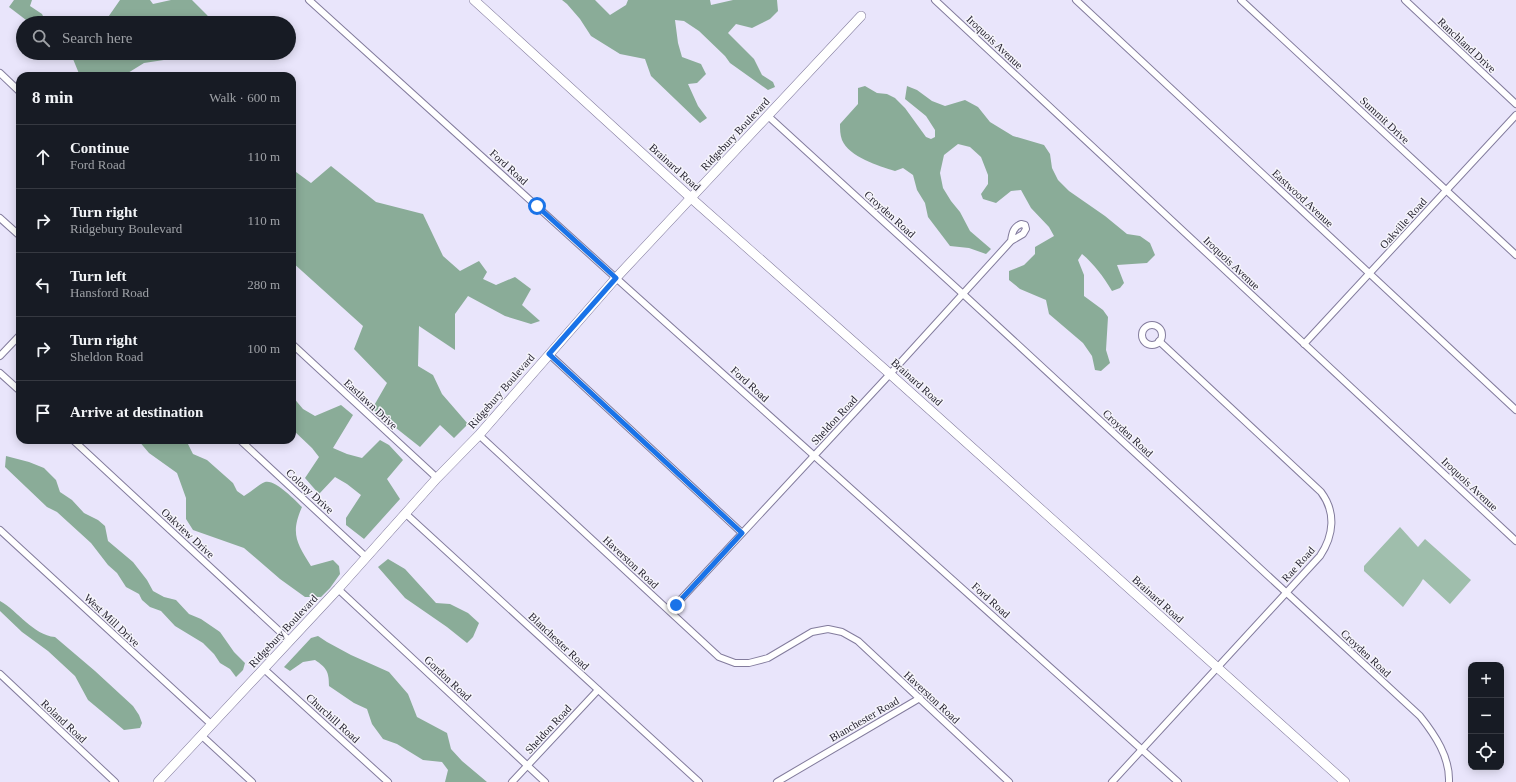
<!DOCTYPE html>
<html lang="en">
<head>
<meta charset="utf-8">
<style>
  :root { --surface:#171b24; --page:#20242c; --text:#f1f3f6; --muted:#9ea1a6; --line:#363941 }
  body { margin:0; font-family:"Times New Roman",serif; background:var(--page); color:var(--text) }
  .controls { position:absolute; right:12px; bottom:12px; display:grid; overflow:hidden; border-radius:8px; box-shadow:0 2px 10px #0003 }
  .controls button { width:36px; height:36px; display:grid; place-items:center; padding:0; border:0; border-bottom:1px solid var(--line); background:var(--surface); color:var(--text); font:20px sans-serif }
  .stop { position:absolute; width:12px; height:12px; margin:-9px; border:3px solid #1a73e8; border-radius:50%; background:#fff }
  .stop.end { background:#1a73e8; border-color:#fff; box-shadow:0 1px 4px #0008 }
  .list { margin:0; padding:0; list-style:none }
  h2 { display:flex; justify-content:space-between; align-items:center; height:52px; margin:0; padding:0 16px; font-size:17px }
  h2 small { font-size:13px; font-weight:400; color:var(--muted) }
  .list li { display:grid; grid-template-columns:26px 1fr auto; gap:12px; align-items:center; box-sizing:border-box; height:64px; padding:0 16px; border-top:1px solid var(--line) }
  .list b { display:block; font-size:15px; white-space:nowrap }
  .list p { margin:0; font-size:13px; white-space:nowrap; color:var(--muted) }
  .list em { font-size:13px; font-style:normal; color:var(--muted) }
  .icon { flex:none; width:22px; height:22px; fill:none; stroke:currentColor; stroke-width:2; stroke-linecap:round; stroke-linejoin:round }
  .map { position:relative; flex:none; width:1516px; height:782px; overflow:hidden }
  .search { position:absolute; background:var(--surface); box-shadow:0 2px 10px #0003; left:16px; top:16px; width:280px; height:44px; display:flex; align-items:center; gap:10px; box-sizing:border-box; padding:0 14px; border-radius:22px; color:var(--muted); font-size:15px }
  .panel { position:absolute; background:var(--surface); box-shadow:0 2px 10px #0003; left:16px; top:72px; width:280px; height:372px; border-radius:12px }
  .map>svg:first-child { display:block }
  .green { fill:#9fbeac }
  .forest { fill:#8aac98 }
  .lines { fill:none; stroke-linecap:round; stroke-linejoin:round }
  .street-casing { stroke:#837c9d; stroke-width:8 }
  .secondary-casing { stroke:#837c9d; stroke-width:10 }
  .street { stroke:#fff; stroke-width:6 }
  .secondary { stroke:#fff; stroke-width:9 }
  .route { stroke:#1a73e8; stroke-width:5 }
  .labels { text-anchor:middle; stroke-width:3; stroke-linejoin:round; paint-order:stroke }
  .street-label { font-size:11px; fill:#262330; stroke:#f5f4fb }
</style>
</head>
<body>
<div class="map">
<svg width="1516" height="782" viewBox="0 0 1516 782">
  <rect width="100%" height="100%" fill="#e9e5fb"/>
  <path class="green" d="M 1400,527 L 1418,547 L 1425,539 L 1471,580 L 1450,604 L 1423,579 L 1420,584 L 1403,607 L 1364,571 L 1364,566 Z"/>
  <g class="forest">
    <path d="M 14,0 L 32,0 L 30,6 L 42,14 L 44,18 L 42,23 L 30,23 L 9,7 Z"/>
    <path d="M 120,0 L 150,0 L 153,4 L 171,0 L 192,0 L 207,15 L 212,22 L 211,23 L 104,23 Z"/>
    <path d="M 562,0 L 595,0 L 610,15 L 626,5 L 628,0 L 710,0 L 711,5 L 733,0 L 777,0 L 778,11 L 770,19 L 752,28 L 736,24 L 728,33 L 754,59 L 762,75 L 773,82 L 775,87 L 768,90 L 730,63 L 725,56 L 699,31 L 684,21 L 675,20 L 678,43 L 682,57 L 701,64 L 706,74 L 697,83 L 688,84 L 698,106 L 707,118 L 700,123 L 651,76 L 645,59 L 620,54 L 591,36 L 580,19 L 567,4 Z"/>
    <path d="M 79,53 L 182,53 L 177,58 L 144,63 L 123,76 L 80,76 L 73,59 Z"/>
    <path d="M 865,86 L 877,93 L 887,94 L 895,98 L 905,108 L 926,137 L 931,139 L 935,137 L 935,130 L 926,116 L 905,99 L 907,86 L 917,90 L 932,101 L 945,106 L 965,100 L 978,107 L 990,122 L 1013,136 L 1044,145 L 1050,154 L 1052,168 L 1058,180 L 1069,191 L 1105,216 L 1127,234 L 1140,236 L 1150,243 L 1155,255 L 1147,263 L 1117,265 L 1124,283 L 1120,288 L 1112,291 C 1103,276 1094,264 1082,254 L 1078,260 L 1084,275 L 1084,296 L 1103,310 L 1108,317 L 1106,350 L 1110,363 L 1101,371 L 1095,370 L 1092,356 L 1083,343 L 1049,314 L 1046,300 L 1020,289 L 1009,280 L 1009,271 L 1024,265 L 1035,254 L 1035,247 L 1054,236 L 1049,227 L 1031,208 L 1021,190 L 1011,191 L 996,203 L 983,199 L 981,194 L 988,184 L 988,175 L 981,157 L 970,147 L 958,144 L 944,155 L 940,173 L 943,188 L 951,201 L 960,212 L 970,231 L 991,249 L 986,254 L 969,248 L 950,246 L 928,217 L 925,203 L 917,190 L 913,175 L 903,168 L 895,171 C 879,166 849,157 842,140 C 840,135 840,129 840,124 L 858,104 L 858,88 Z"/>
    <path d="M 292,158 L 296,172 L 311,183 L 331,166 L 376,202 L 423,214 L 443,256 L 460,271 L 479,261 L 487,272 L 483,279 L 496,285 L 515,277 L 531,289 L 522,305 L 540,321 L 531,324 L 505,316 L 468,296 L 455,314 L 455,350 L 419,326 L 418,366 L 433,375 L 442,394 L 468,424 L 454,438 L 440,425 L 420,447 L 372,409 L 387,383 L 354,349 L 363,326 L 292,262 Z"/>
    <path d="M 292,396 L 303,409 L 315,416 L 341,405 L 353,415 L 333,448 L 347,454 L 362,458 L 380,440 L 389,445 L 403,460 L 387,479 L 400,499 L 364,539 L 346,525 L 346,518 L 361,495 L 347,484 L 335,477 L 319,494 L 305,478 L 319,457 L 312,448 L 292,429 Z"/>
    <path d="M 138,440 L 186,440 L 193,454 L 207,460 L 233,483 L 237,491 L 244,496 C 251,492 258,485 265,482 C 275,479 295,500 302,507 C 290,534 297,543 311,566 L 333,560 L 339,566 L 340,574 L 330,588 L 321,597 L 305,597 L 280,579 L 244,548 L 193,530 L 186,519 L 186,498 L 177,473 L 149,453 Z"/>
    <path d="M 6,456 L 29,462 L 44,468 L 56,480 L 60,492 L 72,500 L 84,513 L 98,520 L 105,526 L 108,541 L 133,562 L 147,580 L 153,591 L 164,597 L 176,600 L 189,614 L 201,619 L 220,632 L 234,652 L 245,663 L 243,670 L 236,677 L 230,669 L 220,663 L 214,654 L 203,643 L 175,626 L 161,611 L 150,607 L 142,600 L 139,594 L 126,587 L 117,573 L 108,565 L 91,543 L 57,512 L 47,507 L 5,467 Z"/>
    <path d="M 388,559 L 405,569 L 436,603 L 450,604 L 468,613 L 479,623 L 473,637 L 467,643 L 447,627 L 405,598 L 378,567 Z"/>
    <path d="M 0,601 C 18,611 33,635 55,637 L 95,671 L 133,706 L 139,715 L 142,723 L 140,728 L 124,730 L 88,700 L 75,676 L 48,651 L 22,632 L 0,611 Z"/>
    <path d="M 318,636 L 327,642 L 351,655 L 389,672 L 408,694 L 417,717 L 447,733 L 451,749 L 462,761 L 487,782 L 445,782 L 448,770 L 442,762 L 423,760 L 397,744 L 383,739 L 372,724 L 367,709 L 354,703 L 329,686 C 329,672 327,668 315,660 L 303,662 L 290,671 L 284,667 L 311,638 Z"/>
  </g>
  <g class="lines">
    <defs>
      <g id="street">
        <path d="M 309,0 L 616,278 L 1178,782"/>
        <path d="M 935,0 L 1516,541"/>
        <path d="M 1076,0 L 1516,410"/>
        <path d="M 1241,0 L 1516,255"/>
        <path d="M 1405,0 L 1516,104"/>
        <path d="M 0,73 L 20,92"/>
        <path d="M 768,116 L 963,294 L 1420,716 C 1435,735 1450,757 1449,782"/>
        <path d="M 0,218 L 20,236"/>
        <circle cx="1152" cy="335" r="10"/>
        <path d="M 292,344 L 437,478"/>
        <path d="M 1304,344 L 1516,115"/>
        <path d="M 549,354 L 742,533"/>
        <path d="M 0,356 L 20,335"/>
        <path d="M 0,373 L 20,391"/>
        <path d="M 479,435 L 719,657 L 735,663 L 749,663 L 768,658 L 812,632 L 828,629 L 842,632 L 858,641 L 1009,782"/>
        <path d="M 73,440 L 290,641"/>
        <path d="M 240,440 L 366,557"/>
        <path d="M 406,514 L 699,782"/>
        <path d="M 0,530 L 211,724"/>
        <path d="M 338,589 L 545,782"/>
        <path d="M 670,611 L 890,374 L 1011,241 L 1023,234 L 1026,229 L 1025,225 L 1021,224 C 1013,227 1012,234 1011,241"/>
        <path d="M 264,669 L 388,782"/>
        <path d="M 0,674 L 115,782"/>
        <path d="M 202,736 L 252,782"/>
        <path d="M 512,782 L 598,690"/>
        <path d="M 777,782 L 920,698"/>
        <path d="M 1112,782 L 1320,556 C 1334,535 1336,512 1321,492 L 1159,341"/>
      </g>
      <g id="secondary">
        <path d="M 474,0 L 691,198 L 890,374 L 1345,782"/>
        <path d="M 158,782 L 338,589 L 437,478 L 479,435 L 616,278 L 861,16"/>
      </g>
    </defs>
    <use href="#street" class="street-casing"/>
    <use href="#secondary" class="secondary-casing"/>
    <use href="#street" class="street"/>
    <use href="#secondary" class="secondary"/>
  </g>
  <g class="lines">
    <path class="route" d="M 537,206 L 616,278 L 549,354 L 742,533 L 676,605"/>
  </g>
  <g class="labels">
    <g class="street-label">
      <text transform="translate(995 42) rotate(43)" y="4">Iroquois Avenue</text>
      <text transform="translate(1467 45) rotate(43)" y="4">Ranchland Drive</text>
      <text transform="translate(1385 120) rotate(43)" y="4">Summit Drive</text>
      <text transform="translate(735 134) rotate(-47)" y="4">Ridgebury Boulevard</text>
      <text transform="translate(509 167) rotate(42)" y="4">Ford Road</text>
      <text transform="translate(675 167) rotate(42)" y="4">Brainard Road</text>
      <text transform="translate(1303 198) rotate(43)" y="4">Eastwood Avenue</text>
      <text transform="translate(890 214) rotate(42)" y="4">Croyden Road</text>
      <text transform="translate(1403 223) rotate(-48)" y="4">Oakville Road</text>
      <text transform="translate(1232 263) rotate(43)" y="4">Iroquois Avenue</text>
      <text transform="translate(917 382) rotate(42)" y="4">Brainard Road</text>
      <text transform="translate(750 384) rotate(42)" y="4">Ford Road</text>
      <text transform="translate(501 391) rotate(-49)" y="4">Ridgebury Boulevard</text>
      <text transform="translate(371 404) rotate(43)" y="4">Eastlawn Drive</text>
      <text transform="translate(834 420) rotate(-47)" y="4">Sheldon Road</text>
      <text transform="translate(1128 433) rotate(43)" y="4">Croyden Road</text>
      <text transform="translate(1470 484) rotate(43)" y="4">Iroquois Avenue</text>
      <text transform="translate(310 491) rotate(43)" y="4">Colony Drive</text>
      <text transform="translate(188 533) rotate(43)" y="4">Oakview Drive</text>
      <text transform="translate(631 562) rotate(43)" y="4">Haverston Road</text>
      <text transform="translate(1298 564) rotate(-48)" y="4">Rae Road</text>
      <text transform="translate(1158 599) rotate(42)" y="4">Brainard Road</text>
      <text transform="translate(991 600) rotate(42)" y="4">Ford Road</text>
      <text transform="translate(112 620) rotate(43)" y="4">West Mill Drive</text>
      <text transform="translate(283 631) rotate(-47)" y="4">Ridgebury Boulevard</text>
      <text transform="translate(559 641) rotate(43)" y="4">Blanchester Road</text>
      <text transform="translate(1366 653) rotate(43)" y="4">Croyden Road</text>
      <text transform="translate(448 678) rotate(43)" y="4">Gordon Road</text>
      <text transform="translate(932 697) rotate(43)" y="4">Haverston Road</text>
      <text transform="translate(333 718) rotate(42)" y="4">Churchill Road</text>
      <text transform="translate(864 719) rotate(-30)" y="4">Blanchester Road</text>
      <text transform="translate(64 721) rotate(43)" y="4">Roland Road</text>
      <text transform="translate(548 729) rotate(-47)" y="4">Sheldon Road</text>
    </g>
  </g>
</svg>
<div class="controls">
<button>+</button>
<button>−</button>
<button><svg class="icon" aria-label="locate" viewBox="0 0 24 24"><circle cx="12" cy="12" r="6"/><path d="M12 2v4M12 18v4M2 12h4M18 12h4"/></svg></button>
</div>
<div class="stop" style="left:537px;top:206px"></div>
<div class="stop end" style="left:676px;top:605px"></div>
<div class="search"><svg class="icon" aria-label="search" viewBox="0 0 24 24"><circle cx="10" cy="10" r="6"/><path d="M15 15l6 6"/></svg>Search here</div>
<section class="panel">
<h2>8 min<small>Walk · 600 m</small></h2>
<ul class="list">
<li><svg class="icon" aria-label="ahead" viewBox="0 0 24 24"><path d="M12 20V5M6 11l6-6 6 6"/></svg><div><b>Continue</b><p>Ford Road</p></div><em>110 m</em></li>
<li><svg class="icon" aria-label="right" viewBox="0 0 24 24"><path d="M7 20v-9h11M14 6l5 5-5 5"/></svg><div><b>Turn right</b><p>Ridgebury Boulevard</p></div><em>110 m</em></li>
<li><svg class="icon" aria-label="left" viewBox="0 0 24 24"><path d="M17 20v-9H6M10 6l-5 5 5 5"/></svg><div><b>Turn left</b><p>Hansford Road</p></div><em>280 m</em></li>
<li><svg class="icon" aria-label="right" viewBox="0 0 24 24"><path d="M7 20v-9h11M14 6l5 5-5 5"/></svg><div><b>Turn right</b><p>Sheldon Road</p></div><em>100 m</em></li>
<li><svg class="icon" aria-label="arrive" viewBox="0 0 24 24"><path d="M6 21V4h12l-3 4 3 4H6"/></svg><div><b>Arrive at destination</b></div></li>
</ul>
</section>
</div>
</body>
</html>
